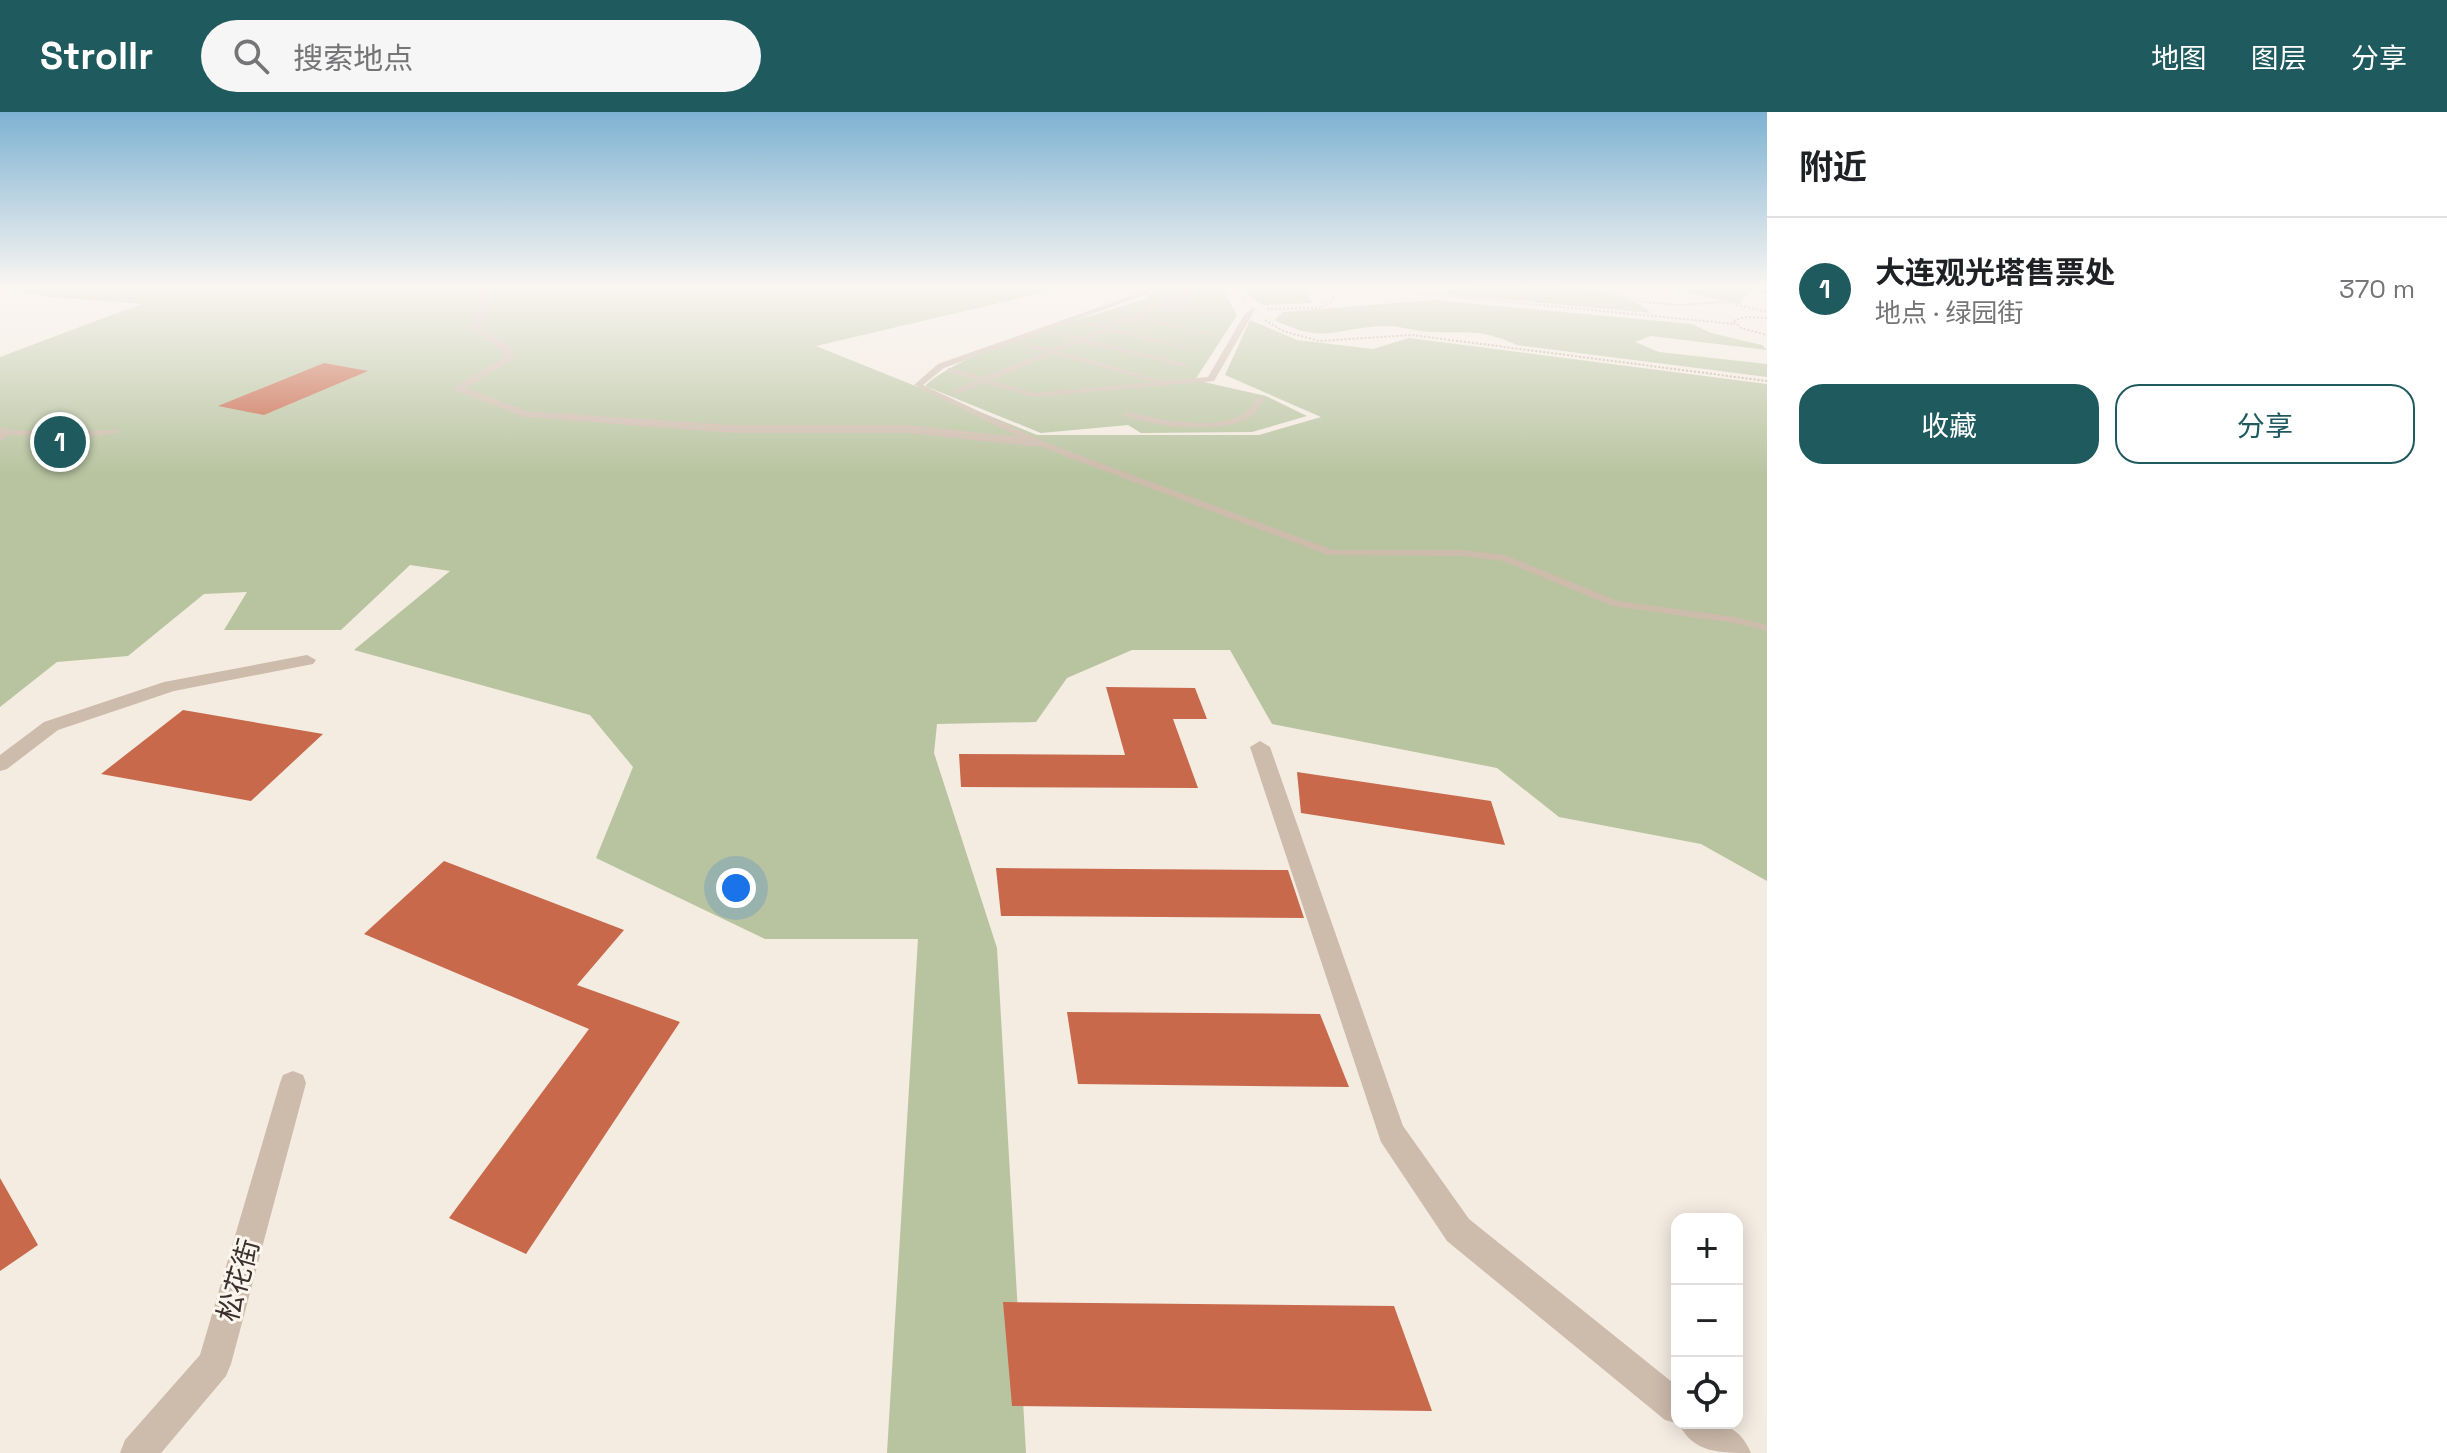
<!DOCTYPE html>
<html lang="zh">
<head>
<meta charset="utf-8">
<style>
  :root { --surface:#fff; --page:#f6f6f6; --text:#202124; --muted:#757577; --line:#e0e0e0; --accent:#1f5a5e }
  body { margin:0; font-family:"Space Grotesk","Noto Sans SC",sans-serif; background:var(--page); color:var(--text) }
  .controls { position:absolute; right:24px; bottom:24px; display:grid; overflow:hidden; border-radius:16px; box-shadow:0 4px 20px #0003 }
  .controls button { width:72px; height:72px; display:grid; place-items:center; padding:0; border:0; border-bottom:2px solid var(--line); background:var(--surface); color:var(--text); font:40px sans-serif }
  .you { position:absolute; left:736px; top:776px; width:28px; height:28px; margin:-20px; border:6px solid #fff; border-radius:50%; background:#1a73e8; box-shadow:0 0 0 12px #1a73e833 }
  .badge { display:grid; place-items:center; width:52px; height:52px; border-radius:50%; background:var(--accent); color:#fff; font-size:26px; font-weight:700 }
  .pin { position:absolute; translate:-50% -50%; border:4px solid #fff; box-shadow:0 2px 8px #0006 }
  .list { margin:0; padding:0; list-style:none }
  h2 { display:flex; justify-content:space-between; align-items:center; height:104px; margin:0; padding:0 32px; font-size:34px }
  h2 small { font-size:26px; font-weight:400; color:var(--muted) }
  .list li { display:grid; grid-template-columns:52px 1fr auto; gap:24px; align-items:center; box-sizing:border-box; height:144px; padding:0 32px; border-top:2px solid var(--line) }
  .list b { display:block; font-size:30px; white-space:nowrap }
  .list p { margin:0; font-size:26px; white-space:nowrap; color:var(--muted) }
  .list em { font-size:26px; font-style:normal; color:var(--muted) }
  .actions { display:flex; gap:16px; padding:24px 32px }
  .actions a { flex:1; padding:18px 0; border:2px solid var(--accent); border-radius:24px; text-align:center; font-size:28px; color:var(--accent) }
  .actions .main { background:var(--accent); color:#fff }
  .icon { flex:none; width:44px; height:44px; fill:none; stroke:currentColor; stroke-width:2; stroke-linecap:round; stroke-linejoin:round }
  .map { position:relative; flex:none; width:1767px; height:1341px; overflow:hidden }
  header { display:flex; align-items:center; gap:48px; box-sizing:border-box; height:112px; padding:0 40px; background:var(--accent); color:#fff }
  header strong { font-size:38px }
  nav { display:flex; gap:44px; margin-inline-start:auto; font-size:28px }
  .search { width:560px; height:72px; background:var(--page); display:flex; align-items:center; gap:20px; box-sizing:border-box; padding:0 28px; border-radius:44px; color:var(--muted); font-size:30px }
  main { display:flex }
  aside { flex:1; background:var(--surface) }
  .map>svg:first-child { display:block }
  .green { fill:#b8c4a0 }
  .building { fill:#c8694b }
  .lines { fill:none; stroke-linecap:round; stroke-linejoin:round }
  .path { stroke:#b9a596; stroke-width:2; stroke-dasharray:2 2; stroke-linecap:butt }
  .service { fill:#cdbbac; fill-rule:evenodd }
  .pedestrian { fill:#cdbbac; fill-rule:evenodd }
  .minor { fill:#cdbbac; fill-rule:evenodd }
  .labels { text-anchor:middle; stroke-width:6; stroke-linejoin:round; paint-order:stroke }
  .near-street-label { font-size:28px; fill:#3b302b; stroke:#fbf5ee }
</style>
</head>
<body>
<header>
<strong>Strollr</strong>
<div class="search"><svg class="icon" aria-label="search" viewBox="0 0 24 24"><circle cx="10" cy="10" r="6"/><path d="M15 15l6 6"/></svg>搜索地点</div>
<nav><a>地图</a><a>图层</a><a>分享</a></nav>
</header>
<main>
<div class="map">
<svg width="1767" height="1341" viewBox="0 0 1767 1341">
  <rect width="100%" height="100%" fill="#f4ebe1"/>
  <g class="green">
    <path d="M 0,176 L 1063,176 L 816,234 L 1037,323 L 1259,323 L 1321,305 L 1225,263 L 1250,208 L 1297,228 L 1373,237 L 1409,226 L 1767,272 L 1767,769 L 1701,732 L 1559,705 L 1497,656 L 1272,612 L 1230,538 L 1132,538 L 1067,566 L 1036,610 L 937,612 L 934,641 L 997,836 L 1026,1341 L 887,1341 L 918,827 L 765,827 L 596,746 L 633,655 L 590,603 L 354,538 L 450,459 L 410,453 L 341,518 L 224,518 L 247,480 L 204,482 L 128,544 L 57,550 L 0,595 L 0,245 L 141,192 L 50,185 Z"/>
    <path d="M 1157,176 L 1222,176 L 1237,203 L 1195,268 L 1266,284 L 1307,304 L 1252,320 L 1141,321 L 1128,313 L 1041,321 L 925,274 C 967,235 1087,206 1145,187 Z"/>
    <path d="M 1240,176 L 1309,176 L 1305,178 L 1312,191 L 1262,193 Z"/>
    <path d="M 1443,176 C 1491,176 1618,165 1651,201 L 1444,182 L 1449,178 Z"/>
    <path d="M 1665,176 L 1767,176 L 1767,182 L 1749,179 L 1740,192 Z"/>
    <path d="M 1434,188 L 1692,212 L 1711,221 L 1762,233 L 1767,238 L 1651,224 L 1635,230 L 1659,240 L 1767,252 L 1767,265 L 1517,233 C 1482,217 1469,221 1433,220 C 1416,220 1400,213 1383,214 C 1333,216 1327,233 1274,208 L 1283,200 Z"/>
  </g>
  <g class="building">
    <path d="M 324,251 L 368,259 L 264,303 L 218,294 Z"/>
    <path d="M 1106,575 L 1195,576 L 1207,607 L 1173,607 L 1198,676 L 961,675 L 959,642 L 1125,643 Z"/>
    <path d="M 183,598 L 323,622 L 251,689 L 101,662 Z"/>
    <path d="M 1297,660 L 1491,689 L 1505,733 L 1301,701 Z"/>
    <path d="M 444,749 L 624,818 L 577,873 L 680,910 L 526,1142 L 449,1106 L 589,917 L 364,822 Z"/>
    <path d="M 996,756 L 1288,758 L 1304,806 L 1001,804 Z"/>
    <path d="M 1067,900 L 1320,902 L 1349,975 L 1078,972 Z"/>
    <path d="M 0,1066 L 38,1133 L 0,1159 Z"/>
    <path d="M 1003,1190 L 1394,1194 L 1432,1299 L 1012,1294 Z"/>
  </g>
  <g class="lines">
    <g class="path">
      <path d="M 1234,176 L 1244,186"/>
      <path d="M 1599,176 L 1642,190 L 1679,193 L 1724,190 L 1767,200"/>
      <path d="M 1408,180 L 1735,212"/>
      <path d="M 1267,197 L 1318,196 L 1332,190 L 1335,182"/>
      <path d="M 1767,206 L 1744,205 L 1733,209 L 1741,216 L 1767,223"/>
      <path d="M 1265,208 L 1283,219 L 1319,229 L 1412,223 L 1767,269"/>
    </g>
    <g class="service">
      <path d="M 1147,176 L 1153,176 L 1149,181 L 944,256 L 923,273 L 1042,329 L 1333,438 L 1463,438 L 1505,443 L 1618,489 L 1735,505 L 1767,513 L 1767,519 L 1735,511 L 1612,494 L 1503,449 L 1463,444 L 1328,443 L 1036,333 L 914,273 L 938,252 L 1145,179 Z"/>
      <path d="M 1201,176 L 1208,176 L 1174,191 L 1229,205 L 1229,207 L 1168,194 L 1142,204 L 1212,222 L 1212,224 L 1137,207 L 1114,216 L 1198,238 L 1198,240 L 1108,219 L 1088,227 L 1187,252 L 1187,256 L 1081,230 L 1059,239 L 1164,269 L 1208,265 L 1244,203 L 1252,196 L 1256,196 L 1214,269 L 1033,285 L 984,271 L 958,282 L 951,280 L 977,268 L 948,260 L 948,256 L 983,265 L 1045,240 L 1019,232 L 1019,230 L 1052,237 L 1074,228 L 1049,221 L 1049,219 L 1080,225 L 1101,217 L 1081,211 L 1081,209 L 1107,214 L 1131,203 ZM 1053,242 L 1155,270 L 1033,281 L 991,268 Z"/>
      <path d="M 1257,285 L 1264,287 C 1258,297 1253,305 1242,309 C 1215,321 1149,315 1123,302 L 1127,300 C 1159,307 1218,321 1246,300 C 1251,297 1254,291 1257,285 Z"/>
      <path d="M 115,317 L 119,319 L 118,321 L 70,327 L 8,322 L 4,320 L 8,318 L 70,321 Z"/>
    </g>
    <path class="pedestrian" d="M 479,176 L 487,176 L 491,198 L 478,215 L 511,235 L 513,247 L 466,276 L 526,299 L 734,313 L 908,313 L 1039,327 L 1045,331 L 1039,335 L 908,321 L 734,321 L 524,305 L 452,277 L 503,246 L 502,238 L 468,216 L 481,198 Z"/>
    <g class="minor">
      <path d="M 0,316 L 12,317 L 14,320 L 0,329 Z"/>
      <path d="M 307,543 L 316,548 L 313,552 L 174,579 L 58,618 L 7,657 L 0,659 L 0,643 L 44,610 L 164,570 Z"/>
      <path d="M 1260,629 L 1270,635 L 1403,1014 L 1469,1107 L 1677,1274 L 1677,1311 C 1710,1311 1736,1305 1751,1341 C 1720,1341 1693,1341 1679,1312 L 1665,1308 L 1447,1129 L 1381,1030 L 1250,635 Z"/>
      <path d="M 293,959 L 303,963 L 306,971 L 231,1252 L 226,1264 L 161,1341 L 120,1341 L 125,1328 L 200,1243 L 280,971 L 283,963 Z"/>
    </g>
  </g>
  <linearGradient id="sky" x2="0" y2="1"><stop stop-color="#7eb2d2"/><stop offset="0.48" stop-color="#faf6f2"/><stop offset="1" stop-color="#faf6f2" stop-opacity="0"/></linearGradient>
  <rect width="1767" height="363" fill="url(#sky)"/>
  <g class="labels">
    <g class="near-street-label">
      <text transform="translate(238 1168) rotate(-74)" y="10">松花街</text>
    </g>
  </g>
</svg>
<div class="controls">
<button>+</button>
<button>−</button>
<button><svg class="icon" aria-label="locate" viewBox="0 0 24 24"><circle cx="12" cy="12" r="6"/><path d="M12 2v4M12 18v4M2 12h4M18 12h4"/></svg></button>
</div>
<div class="you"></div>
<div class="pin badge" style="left:60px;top:330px">1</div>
</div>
<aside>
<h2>附近<small></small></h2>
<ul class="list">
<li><span class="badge">1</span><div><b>大连观光塔售票处</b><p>地点 · 绿园街</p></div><em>370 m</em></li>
</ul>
<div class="actions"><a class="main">收藏</a><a>分享</a></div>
</aside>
</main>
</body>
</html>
